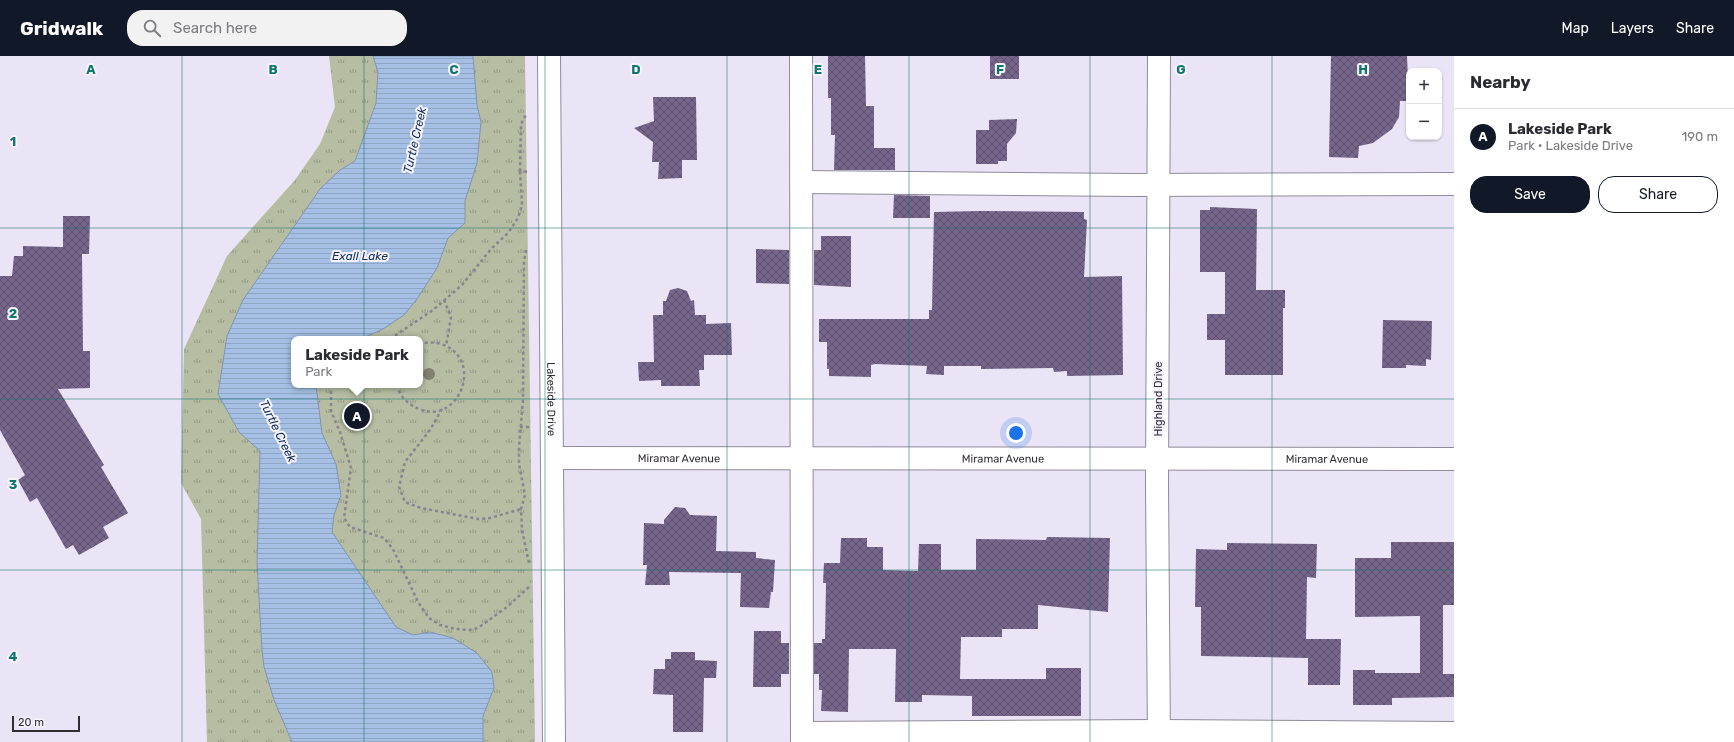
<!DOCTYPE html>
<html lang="en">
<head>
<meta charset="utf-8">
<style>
  :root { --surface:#fff; --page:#f2f2f3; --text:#2b2b33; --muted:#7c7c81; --line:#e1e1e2; --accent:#111827 }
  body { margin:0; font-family:Rubik,sans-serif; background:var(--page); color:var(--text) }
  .controls { position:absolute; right:12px; top:12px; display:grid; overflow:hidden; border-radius:8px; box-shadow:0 1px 3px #0004 }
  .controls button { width:36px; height:36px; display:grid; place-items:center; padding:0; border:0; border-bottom:1px solid var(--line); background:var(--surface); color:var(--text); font:20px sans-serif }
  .scale { position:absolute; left:12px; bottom:10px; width:68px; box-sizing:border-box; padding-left:4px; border:2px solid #302d34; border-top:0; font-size:11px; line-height:14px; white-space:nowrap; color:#302d34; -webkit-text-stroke:3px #f7f3fd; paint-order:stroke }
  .you { position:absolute; left:1016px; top:377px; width:14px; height:14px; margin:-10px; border:3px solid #fff; border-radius:50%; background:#1a73e8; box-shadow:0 0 0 6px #1a73e833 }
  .badge { display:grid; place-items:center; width:26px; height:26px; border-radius:50%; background:var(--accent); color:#fff; font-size:13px; font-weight:700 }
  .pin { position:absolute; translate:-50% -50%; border:2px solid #fff; box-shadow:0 1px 4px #0006 }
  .popup { position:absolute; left:291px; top:280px; width:132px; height:52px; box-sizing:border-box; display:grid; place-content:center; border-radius:8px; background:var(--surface); filter:drop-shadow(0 1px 3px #0005); font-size:13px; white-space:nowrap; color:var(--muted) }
  .popup b { font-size:15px; color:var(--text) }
  .popup::after { content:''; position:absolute; left:50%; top:100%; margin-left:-8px; border:8px solid transparent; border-top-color:var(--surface) }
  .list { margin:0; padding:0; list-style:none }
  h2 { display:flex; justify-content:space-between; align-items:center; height:52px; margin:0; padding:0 16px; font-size:17px }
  h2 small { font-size:13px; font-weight:400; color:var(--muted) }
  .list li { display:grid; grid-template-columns:26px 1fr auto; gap:12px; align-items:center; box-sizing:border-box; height:56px; padding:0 16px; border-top:1px solid var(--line) }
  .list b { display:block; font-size:15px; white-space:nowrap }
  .list p { margin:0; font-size:13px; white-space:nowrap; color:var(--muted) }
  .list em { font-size:13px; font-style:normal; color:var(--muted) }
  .actions { display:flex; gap:8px; padding:12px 16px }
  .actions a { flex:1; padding:9px 0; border:1px solid var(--accent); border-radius:16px; text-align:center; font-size:14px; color:var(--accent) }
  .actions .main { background:var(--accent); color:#fff }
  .icon { flex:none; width:22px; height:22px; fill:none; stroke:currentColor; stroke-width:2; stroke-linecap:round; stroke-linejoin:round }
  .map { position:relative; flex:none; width:1454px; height:686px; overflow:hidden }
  header { display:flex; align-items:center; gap:24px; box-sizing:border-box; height:56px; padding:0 20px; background:var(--accent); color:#fff }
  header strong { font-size:19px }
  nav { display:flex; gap:22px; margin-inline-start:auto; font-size:14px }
  .search { width:280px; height:36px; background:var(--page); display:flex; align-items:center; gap:10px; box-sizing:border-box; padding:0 14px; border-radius:16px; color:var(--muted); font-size:15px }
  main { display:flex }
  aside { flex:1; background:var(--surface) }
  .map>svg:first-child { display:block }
  .park { fill:url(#park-tufts); fill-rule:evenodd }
  .water { fill:url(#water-rules); stroke:#8294af }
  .building { fill:url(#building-cross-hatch) }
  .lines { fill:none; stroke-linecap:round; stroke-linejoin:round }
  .minor-casing { stroke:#908a9a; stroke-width:24 }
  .path { stroke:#898490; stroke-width:2.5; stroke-dasharray:3 3; stroke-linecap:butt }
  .minor { stroke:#fff; stroke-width:22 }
  .tree { fill:#80816f }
  .grid { fill:none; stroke:#0f766e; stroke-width:1; stroke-opacity:0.55 }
  .labels { text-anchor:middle; stroke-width:4; stroke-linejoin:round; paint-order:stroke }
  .street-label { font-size:11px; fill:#302d34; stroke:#f7f3fd }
  .water-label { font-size:12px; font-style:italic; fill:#0b2e5a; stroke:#f7f3fd }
  .grid-label { font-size:13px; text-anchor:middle; font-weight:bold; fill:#0f766e; stroke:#f7f3fd; stroke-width:4; stroke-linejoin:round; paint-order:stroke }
</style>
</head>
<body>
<header>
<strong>Gridwalk</strong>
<div class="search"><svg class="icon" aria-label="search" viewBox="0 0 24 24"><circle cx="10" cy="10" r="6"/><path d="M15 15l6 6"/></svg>Search here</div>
<nav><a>Map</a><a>Layers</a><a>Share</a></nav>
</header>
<main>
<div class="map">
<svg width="1454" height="686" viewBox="0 0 1454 686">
  <defs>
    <pattern id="park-tufts" width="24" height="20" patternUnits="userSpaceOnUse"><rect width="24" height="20" fill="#b6bda2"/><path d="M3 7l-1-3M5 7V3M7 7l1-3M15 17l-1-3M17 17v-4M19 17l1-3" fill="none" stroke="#949a85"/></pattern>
    <pattern id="water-rules" width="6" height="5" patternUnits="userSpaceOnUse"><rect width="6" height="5" fill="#a5c0e4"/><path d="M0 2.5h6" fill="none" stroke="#8ea5c4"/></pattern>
    <pattern id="building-cross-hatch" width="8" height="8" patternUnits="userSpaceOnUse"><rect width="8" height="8" fill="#76668b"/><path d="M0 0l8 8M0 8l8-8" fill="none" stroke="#5c506c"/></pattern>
  </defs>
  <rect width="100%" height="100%" fill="#ebe4f6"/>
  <path class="park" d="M 329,0 L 525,0 L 535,686 L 207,686 L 201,463 L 181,427 L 184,293 L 227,200 L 295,124 L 320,88 L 335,51 ZM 294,283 L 420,283 L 420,329 L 294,329 Z"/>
  <path class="water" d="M 373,0 L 473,0 L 477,49 L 481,66 L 477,107 L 465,145 L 465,167 L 448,182 L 437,212 L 417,243 L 404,259 L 383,273 L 361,283 L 294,283 L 294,329 L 316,329 L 322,377 L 336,408 L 341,439 L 334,459 L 332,476 L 396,571 L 413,579 L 430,576 L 453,582 L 477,597 L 492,616 L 494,632 L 483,660 L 483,686 L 292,686 L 274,644 L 264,611 L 262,594 L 257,507 L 260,395 L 239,376 L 218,338 L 227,280 L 243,244 L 320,133 L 340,114 L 355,105 L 376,47 L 378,16 Z"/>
  <g class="building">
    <path d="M 828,0 L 865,0 L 866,50 L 874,50 L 874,92 L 895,92 L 895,114 L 834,114 L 835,79 L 831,79 L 831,42 L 828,42 Z"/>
    <rect x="990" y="0" width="29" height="23"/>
    <path d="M 1331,0 L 1407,0 L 1409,45 L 1400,45 L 1399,61 L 1392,73 L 1373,87 L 1359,90 L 1358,102 L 1329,101 Z"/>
    <path d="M 653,41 L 696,41 L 697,104 L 682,104 L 682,122 L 658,123 L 659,106 L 652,106 L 653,86 L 634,72 L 654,65 Z"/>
    <path d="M 1017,63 L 1016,77 L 1007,88 L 1007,105 L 998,105 L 998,108 L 976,108 L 976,74 L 989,74 L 989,64 Z"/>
    <path d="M 894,139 L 930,140 L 930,162 L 893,162 Z"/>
    <path d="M 1210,151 L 1257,153 L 1256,234 L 1285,234 L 1285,252 L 1283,252 L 1283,319 L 1225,319 L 1225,284 L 1207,284 L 1207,258 L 1225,258 L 1225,216 L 1200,216 L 1200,154 L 1210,154 Z"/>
    <path d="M 980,155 L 1084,156 L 1084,163 L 1087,164 L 1084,221 L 1122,220 L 1123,319 L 1067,320 L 1067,315 L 1054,316 L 1053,312 L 981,313 L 981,310 L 944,310 L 944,319 L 926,318 L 927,310 L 875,308 L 871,309 L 871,321 L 829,320 L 829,313 L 827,313 L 827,286 L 819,286 L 819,263 L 929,263 L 929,254 L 932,254 L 934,156 Z"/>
    <path d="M 63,160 L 90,160 L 89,198 L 82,198 L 83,295 L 90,295 L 90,332 L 58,333 L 104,409 L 101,411 L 128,457 L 103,471 L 109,482 L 79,499 L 73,489 L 66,493 L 37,442 L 30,446 L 18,424 L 25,419 L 0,374 L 0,220 L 12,220 L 14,200 L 23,200 L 23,190 L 63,191 Z"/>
    <path d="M 821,180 L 851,180 L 851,231 L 814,229 L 814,194 L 821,194 Z"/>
    <path d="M 756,193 L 789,194 L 789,228 L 756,227 Z"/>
    <path d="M 678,232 L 687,235 L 691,245 L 694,244 L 695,259 L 706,259 L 706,268 L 731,267 L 732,299 L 704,299 L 704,314 L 699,314 L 700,330 L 661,330 L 661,324 L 639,325 L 638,306 L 654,306 L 653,259 L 663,259 L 663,245 L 666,245 L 670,234 Z"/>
    <path d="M 1383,264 L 1432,265 L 1431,304 L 1426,303 L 1426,310 L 1406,309 L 1406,312 L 1382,312 Z"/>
    <path d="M 675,451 L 685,452 L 690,459 L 717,460 L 716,495 L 756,496 L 756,502 L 775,504 L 773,536 L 771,536 L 769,552 L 740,551 L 741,517 L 669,516 L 670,529 L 645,529 L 647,509 L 643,509 L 644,467 L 664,468 L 664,464 Z"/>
    <path d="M 1047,481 L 1110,482 L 1108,556 L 1038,549 L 1038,573 L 1002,573 L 1002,581 L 961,581 L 960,623 L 1046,623 L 1046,612 L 1081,612 L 1081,660 L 972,660 L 972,640 L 922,639 L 922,646 L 895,646 L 896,593 L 849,593 L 848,656 L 821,655 L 822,634 L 819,634 L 819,618 L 814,618 L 814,587 L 822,587 L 822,583 L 825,583 L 826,527 L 823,527 L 824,507 L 840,507 L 841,482 L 867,482 L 867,491 L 883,491 L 883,514 L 918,515 L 919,488 L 941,488 L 941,514 L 976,514 L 976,483 L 1046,484 Z"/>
    <path d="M 1391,486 L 1454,486 L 1454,549 L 1443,549 L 1443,618 L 1454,618 L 1454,641 L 1392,642 L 1392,649 L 1353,649 L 1353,614 L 1375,614 L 1375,617 L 1420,617 L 1420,560 L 1355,561 L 1355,502 L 1391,502 Z"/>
    <path d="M 1227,487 L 1317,488 L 1316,522 L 1307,521 L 1306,583 L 1341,583 L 1340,629 L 1308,629 L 1308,602 L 1201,600 L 1201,551 L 1195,551 L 1196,493 L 1227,494 Z"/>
    <path d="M 754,575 L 781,575 L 781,587 L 789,587 L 789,618 L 781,618 L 781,631 L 753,631 Z"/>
    <path d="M 671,596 L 695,596 L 695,604 L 717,605 L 716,622 L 704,622 L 703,676 L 673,676 L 673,639 L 653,638 L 654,613 L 665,613 L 665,603 L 671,603 Z"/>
  </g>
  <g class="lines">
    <defs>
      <g id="minor">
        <path id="s1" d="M 549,0 L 554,686"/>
        <path d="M 801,0 L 802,686"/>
        <path d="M 1159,0 L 1157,427 L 1159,686"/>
        <path d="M 803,126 L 1134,129 L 1454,128"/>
        <path id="s2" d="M 552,402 L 1454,403"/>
        <path d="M 803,677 L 1159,675 L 1454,677"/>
      </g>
    </defs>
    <use href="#minor" class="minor-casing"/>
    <g class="path">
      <path d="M 527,116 L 520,114 L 521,68 L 527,57"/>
      <path d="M 526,194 L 524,206 L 523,344 L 519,391 L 519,408 L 525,439 L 521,453 L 522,474 L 529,507"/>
      <path d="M 444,244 L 451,261 L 446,290"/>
      <path d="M 390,283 L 433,254 L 462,229 L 491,193 L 508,177 L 518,162 L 522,149 L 520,114"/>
      <path d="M 331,329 L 331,355 L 340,376 L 351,412 L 344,462 L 350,471 L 384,482 L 393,493 L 418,546 L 429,562 L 440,569 L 456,573 L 469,574 L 478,572 L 507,551 L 530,530"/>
      <path d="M 397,329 C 399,340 409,349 419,353 C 460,370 485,302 441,288 C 434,286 427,286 420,288"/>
      <path d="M 442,353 L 430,374 L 405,406 L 399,431 L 405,446 L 421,452 L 478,463 L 490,462 L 521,453"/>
      <path d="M 520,371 L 529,371"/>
    </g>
    <use href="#minor" class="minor"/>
  </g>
  <circle class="tree" cx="429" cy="318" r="6"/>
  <path class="grid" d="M 182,0 L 182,686M 364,0 L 364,686M 545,0 L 545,686M 727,0 L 727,686M 909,0 L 909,686M 1090,0 L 1090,686M 1272,0 L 1272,686M 0,172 L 1454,172M 0,343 L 1454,343M 0,514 L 1454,514"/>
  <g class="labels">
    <g class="street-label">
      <text dy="4" stroke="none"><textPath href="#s1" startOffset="343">Lakeside Drive</textPath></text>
      <text transform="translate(1158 343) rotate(-90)" y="4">Highland Drive</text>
      <text dy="4" stroke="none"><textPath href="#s2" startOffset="451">Miramar Avenue</textPath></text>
      <text dy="4" stroke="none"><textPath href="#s2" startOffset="775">Miramar Avenue</textPath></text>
      <text dy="4" stroke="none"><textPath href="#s2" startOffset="127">Miramar Avenue</textPath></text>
    </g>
    <g class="water-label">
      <text transform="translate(415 84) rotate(-77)" y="4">Turtle Creek</text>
      <text x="360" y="204">Exall Lake</text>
      <text transform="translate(278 375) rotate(64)" y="4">Turtle Creek</text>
    </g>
  </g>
  <g class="grid-label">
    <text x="91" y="18">A</text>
    <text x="273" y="18">B</text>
    <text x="454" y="18">C</text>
    <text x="636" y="18">D</text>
    <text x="818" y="18">E</text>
    <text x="1000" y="18">F</text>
    <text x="1181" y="18">G</text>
    <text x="1363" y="18">H</text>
    <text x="13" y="90">1</text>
    <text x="13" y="262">2</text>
    <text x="13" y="433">3</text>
    <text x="13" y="605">4</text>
  </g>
</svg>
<div class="controls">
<button>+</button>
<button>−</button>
</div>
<div class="scale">20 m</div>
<div class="you"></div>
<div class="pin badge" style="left:357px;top:360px">A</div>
<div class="popup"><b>Lakeside Park</b>Park</div>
</div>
<aside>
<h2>Nearby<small></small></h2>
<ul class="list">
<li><span class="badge">A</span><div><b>Lakeside Park</b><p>Park · Lakeside Drive</p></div><em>190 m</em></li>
</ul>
<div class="actions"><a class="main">Save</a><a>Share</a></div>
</aside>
</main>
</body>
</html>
